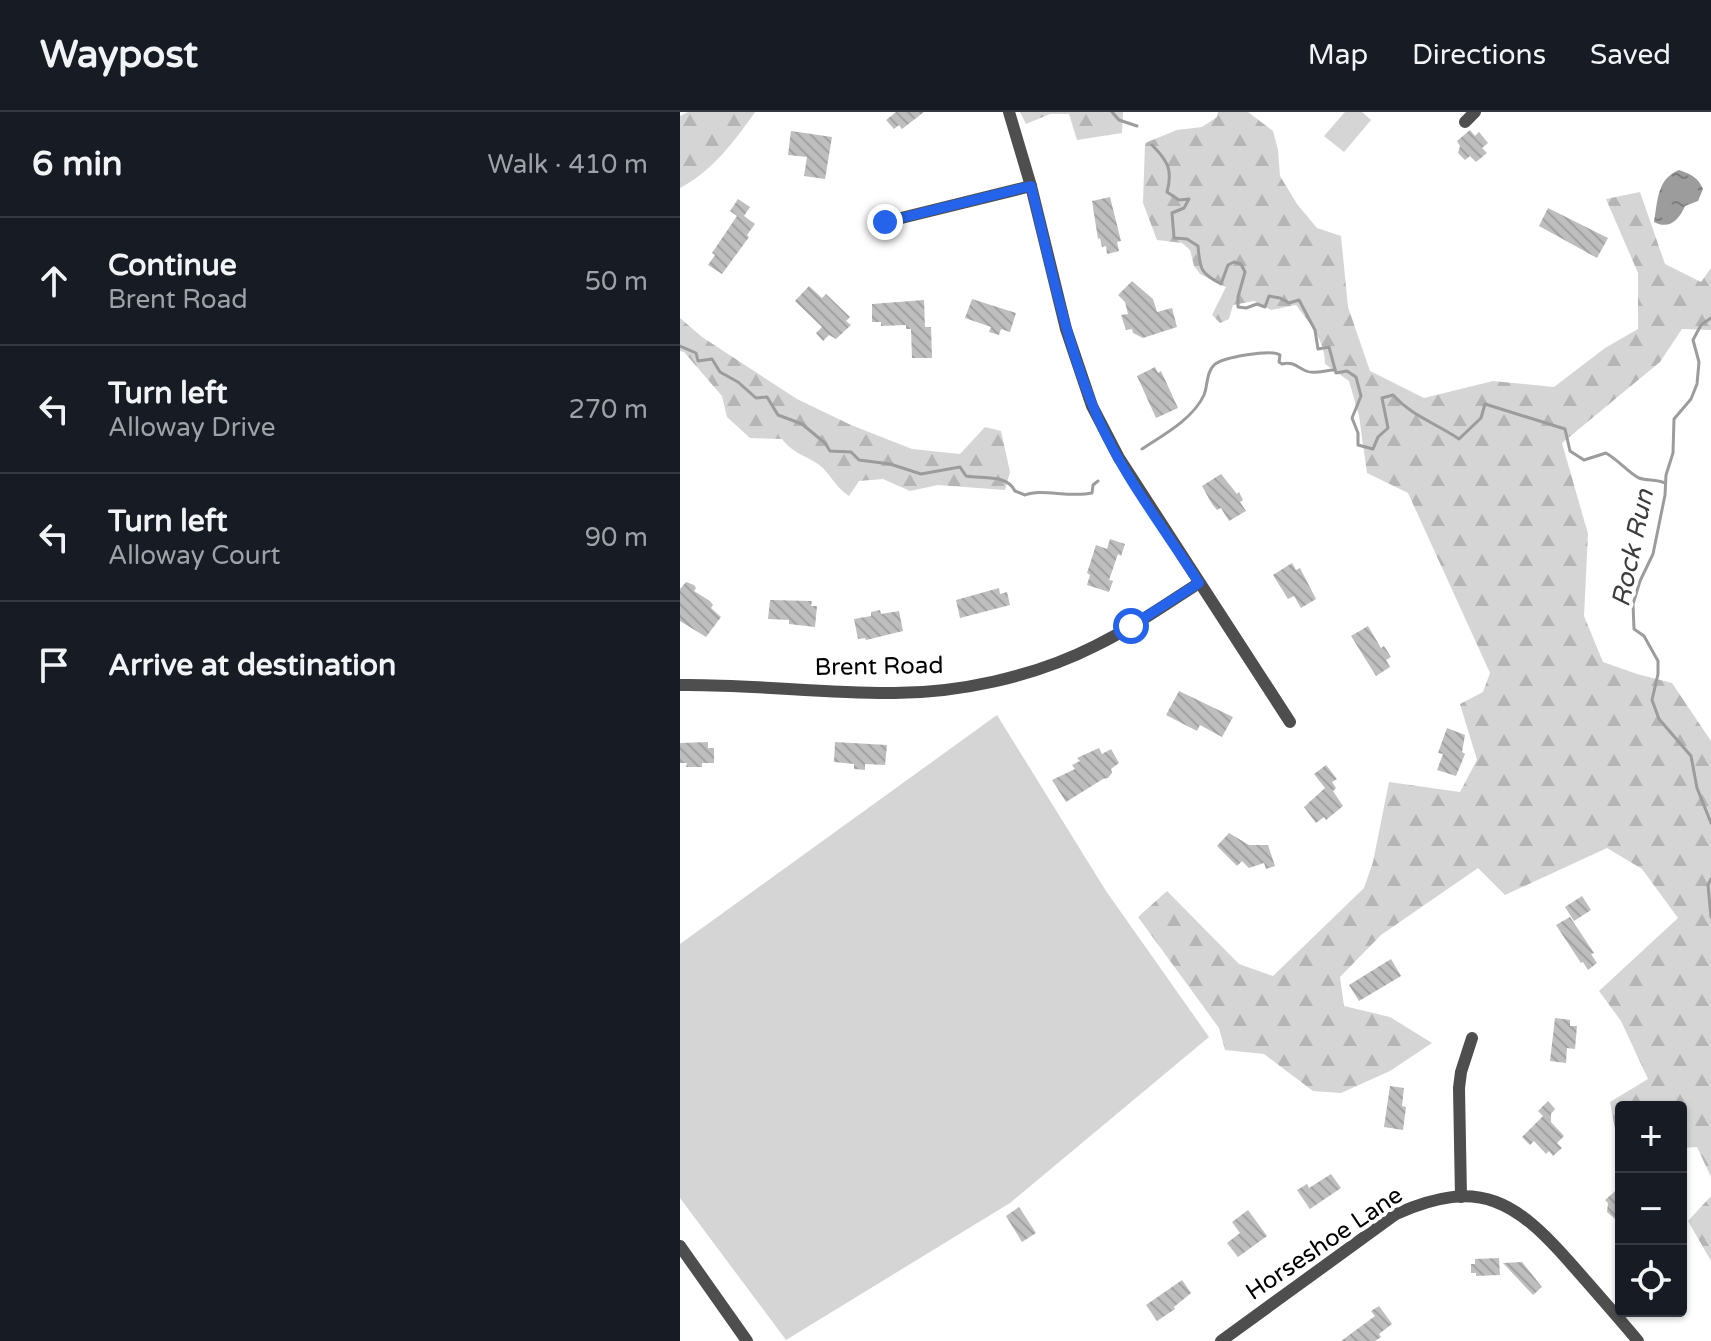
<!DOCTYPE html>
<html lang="en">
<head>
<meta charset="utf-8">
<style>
  :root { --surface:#171b24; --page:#20242c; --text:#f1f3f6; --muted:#9ea1a6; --line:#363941 }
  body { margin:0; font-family:"Varela Round",sans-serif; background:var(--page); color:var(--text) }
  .controls { position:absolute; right:24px; bottom:24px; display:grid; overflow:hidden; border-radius:8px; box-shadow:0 2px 6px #0004 }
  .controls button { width:72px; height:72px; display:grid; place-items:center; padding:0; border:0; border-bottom:2px solid var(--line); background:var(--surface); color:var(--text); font:40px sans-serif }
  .stop { position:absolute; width:24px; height:24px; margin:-18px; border:6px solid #2563eb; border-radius:50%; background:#fff }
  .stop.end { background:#2563eb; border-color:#fff; box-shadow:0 2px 8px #0008 }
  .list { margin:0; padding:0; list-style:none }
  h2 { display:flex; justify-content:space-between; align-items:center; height:104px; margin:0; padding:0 32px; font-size:34px }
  h2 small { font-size:26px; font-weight:400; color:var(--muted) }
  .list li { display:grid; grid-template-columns:52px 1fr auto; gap:24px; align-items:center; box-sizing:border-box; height:128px; padding:0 32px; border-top:2px solid var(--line) }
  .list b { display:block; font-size:30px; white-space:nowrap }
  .list p { margin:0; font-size:26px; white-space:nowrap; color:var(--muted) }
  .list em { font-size:26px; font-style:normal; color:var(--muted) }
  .icon { flex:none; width:44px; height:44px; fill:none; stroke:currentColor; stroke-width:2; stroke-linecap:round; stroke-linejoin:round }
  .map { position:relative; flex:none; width:1031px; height:1229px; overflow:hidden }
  header { display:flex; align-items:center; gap:48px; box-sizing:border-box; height:112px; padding:0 40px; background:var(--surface); border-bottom:2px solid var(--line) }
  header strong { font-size:38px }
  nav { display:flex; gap:44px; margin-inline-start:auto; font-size:28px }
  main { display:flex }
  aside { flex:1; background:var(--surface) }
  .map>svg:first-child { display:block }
  .grass { fill:#d5d5d5 }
  .forest { fill:url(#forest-firs) }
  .water { fill:url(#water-ripples) }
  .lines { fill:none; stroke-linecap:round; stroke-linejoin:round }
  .stream { stroke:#9c9c9c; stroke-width:3 }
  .building { fill:url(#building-back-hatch) }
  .minor { stroke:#4e4e4e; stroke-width:12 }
  .route { stroke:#2563eb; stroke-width:10 }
  .labels { text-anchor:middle; stroke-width:8; stroke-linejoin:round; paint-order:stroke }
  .street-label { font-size:24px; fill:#000; stroke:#fff }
  .water-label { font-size:26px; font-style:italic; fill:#3d3d3d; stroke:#fff }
</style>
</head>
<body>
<header>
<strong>Waypost</strong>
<nav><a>Map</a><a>Directions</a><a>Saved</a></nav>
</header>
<main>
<aside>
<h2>6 min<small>Walk · 410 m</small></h2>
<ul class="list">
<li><svg class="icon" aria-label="ahead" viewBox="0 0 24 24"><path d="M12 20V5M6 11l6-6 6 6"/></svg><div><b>Continue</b><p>Brent Road</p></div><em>50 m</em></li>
<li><svg class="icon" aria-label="left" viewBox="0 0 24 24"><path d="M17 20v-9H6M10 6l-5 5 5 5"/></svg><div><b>Turn left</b><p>Alloway Drive</p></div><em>270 m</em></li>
<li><svg class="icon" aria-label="left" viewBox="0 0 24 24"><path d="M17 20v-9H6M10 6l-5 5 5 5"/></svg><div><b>Turn left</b><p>Alloway Court</p></div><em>90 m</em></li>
<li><svg class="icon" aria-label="arrive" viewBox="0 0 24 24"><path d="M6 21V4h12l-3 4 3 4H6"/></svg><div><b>Arrive at destination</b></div></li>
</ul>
</aside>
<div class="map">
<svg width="1031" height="1229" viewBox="0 0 1031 1229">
  <defs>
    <pattern id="forest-firs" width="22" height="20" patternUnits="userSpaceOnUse" patternTransform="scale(2)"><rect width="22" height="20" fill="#d5d5d5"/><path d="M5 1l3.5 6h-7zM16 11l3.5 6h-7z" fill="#b5b5b5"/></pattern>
    <pattern id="water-ripples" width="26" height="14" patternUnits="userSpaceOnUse" patternTransform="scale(2)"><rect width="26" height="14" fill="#9c9c9c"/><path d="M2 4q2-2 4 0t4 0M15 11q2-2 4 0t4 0" fill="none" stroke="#7d7d7d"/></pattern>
    <pattern id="building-back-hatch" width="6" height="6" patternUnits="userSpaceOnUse" patternTransform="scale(2)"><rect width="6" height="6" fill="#bebebe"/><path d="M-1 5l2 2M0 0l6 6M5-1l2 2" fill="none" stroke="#a2a2a2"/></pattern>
  </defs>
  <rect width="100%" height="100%" fill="#fff"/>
  <g class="grass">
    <path d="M 665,0 L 682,0 L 691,8 L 664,40 L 644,24 Z"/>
    <path d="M 317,603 L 426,779 L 529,925 L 330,1091 L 106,1228 L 0,1086 L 0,832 Z"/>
  </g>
  <g class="forest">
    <path d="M 8,0 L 75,0 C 55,29 32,59 0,76 L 0,4 Z"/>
    <path d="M 340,0 L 443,0 L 442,21 L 397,28 L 389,2 L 370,2 L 346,12 Z"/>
    <path d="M 538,0 L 568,0 L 593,19 L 598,38 L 600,64 L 617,92 L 637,116 L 661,124 L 668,195 L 690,259 L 744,286 L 813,269 L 874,275 L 925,236 L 958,217 L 958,161 L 926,87 L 960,80 L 985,152 L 1021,170 L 1031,156 L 1031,218 L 1002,217 L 980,250 L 882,331 L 908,422 L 904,504 L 923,550 L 957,562 L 992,571 L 1031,629 L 1031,1065 L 1017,1035 L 1001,1036 L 1001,995 L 941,995 L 939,1039 L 930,990 L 968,967 L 941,909 L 919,879 L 998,806 L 962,757 L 927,736 L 825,783 L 798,756 L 701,823 L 660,865 L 664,894 L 710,905 L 752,931 L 710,959 L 661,981 L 633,979 L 584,942 L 545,938 L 539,916 L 458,805 L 487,779 L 559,852 L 593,864 L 684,776 L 693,750 L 709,670 L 780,680 L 797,648 L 780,592 L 803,580 L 810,561 L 728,381 L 687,361 L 679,304 L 669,269 L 645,252 C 645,228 630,212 616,193 L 591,198 L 574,189 L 553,193 L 549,207 L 540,211 L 532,203 L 546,175 L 520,162 L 514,154 L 510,138 L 502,131 L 477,128 L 463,91 L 465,31 L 497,18 L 522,15 L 537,5 Z"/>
    <path d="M 0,206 L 22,225 L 117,287 L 171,313 L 232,337 L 280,342 L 305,315 L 321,319 L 330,360 L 325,378 L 258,373 L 230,379 L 203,367 L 179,369 L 169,384 C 155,375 150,361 138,352 C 123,342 114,342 102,327 L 70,326 L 47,305 L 42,284 L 4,240 L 0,239 Z"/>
    <path d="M 1031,1084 L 1031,1149 L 1008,1109 Z"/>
  </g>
  <path class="water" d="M 999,58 C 1010,62 1018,65 1023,77 L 1018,89 L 1005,94 C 999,108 989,118 974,110 C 978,88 977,67 999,58 Z"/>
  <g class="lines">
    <g class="stream">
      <path d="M 432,0 L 439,8 L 457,14"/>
      <path d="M 472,33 C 488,49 493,58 487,80 L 499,88 L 509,87 L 504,96 L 492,101 L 494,126 L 507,127 L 518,134 C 520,157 520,161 541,172 L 548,153 L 554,150 L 561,152 L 565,160 L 558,185 L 558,195 L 566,196 L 577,192 L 585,195 L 589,184 L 600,186 L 609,191 L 619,188 L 635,218 L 638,237 L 649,235 L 656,261 L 667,259 L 676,265 L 681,284 L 672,306 L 678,321 L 678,333 L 693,337 L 698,325 L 708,316 L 702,286 L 713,283 C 733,305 754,310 779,327 L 801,306 L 805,292 L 885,317 L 890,339 L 904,348 L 926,341 C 937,347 951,363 959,366 C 967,369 976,367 985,371"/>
      <path d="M 1031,206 L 1021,213 L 1013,228 L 1019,250 L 1017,272 L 1011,287 L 994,307 L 993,341 L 986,363 L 985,383 L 973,442 L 960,469 L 953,492 L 954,517 L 964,524 L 978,549 L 978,562 L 972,588 L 979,607 L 1011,644 L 1017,676 L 1031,711"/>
      <path d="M 0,234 L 16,241 L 18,249 L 32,247 L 40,260 L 58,270 L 76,286 L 87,285 L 98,303 L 122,312 L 145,331 L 150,339 L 171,340 L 179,348 L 210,352 L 241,362 L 280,355 L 286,364 C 303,367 327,362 335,379 L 345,383 C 361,376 389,386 412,381 L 413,373 L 418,369"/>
      <path d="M 462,337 C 483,323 513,307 524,283 C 528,273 526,261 534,253 C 543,245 591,237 600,243 L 599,250 L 602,252 C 613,249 617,255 626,259 C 635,263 645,258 654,258"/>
      <path d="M 1031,767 L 1028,773 L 1031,805"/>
    </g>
  </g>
  <g class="building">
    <path d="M 216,0 L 244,0 L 222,17 L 219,13 L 214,17 L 206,8 Z"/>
    <path d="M 790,18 L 795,24 L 799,20 L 808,31 L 802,36 L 807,41 L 796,50 L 790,44 L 785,48 L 778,41 L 780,34 L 777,29 Z"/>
    <path d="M 111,19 L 152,25 L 145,67 L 124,64 L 127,45 L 108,43 Z"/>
    <path d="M 430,85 L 441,129 L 437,130 L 439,139 L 427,142 L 426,134 L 422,135 L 420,126 L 418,127 L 412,89 Z"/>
    <path d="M 58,87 L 70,95 L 64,104 L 75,112 L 67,123 L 69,125 L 42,162 L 28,153 L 35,143 L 32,141 L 57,104 L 50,99 Z"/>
    <path d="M 868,96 L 928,126 L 917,146 L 859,114 Z"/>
    <path d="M 452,169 L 473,187 L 477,200 L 492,196 L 497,215 L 463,226 L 453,221 L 452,217 L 446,218 L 441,203 L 448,202 L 445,190 L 438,183 Z"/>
    <path d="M 129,174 L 142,186 L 146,182 L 170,205 L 166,209 L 171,213 L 156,227 L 149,223 L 143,229 L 136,221 L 142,215 L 115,189 Z"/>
    <path d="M 292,187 L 336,201 L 330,220 L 321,217 L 319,223 L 309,220 L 311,215 L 285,206 Z"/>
    <path d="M 244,188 L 245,215 L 251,215 L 252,246 L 232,246 L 231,217 L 226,217 L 226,213 L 201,214 L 201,210 L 192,210 L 192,192 Z"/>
    <path d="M 475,255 L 478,261 L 481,259 L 498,296 L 476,306 L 457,264 Z"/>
    <path d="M 541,362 L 557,382 L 559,380 L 563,388 L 560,390 L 566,399 L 549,409 L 541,396 L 537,398 L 532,392 L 522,374 Z"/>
    <path d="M 430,427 L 445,432 L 441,444 L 438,442 L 429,468 L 433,469 L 429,480 L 407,473 L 410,463 L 407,461 L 416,433 L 427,437 Z"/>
    <path d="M 612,451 L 616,458 L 620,456 L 636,487 L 621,496 L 614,484 L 608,487 L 593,463 Z"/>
    <path d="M 6,470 L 14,473 L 16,476 L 14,479 L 30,489 L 33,493 L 31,496 L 41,505 L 26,525 L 0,509 L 0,477 Z"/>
    <path d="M 319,476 L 320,482 L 327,480 L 330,493 L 280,506 L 276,488 Z"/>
    <path d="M 90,488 L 132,489 L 131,494 L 137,494 L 135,515 L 109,512 L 109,508 L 88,507 Z"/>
    <path d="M 200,498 L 201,502 L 219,499 L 223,519 L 186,528 L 185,526 L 178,527 L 174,507 L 191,504 L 191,500 Z"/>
    <path d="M 688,514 L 701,536 L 704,534 L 711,545 L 706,548 L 710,555 L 696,564 L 671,524 Z"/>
    <path d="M 499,579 L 553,605 L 542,625 L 520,613 L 517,619 L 486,603 Z"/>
    <path d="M 767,616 L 785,623 L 782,640 L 785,642 L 776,664 L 757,658 L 763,642 L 758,641 Z"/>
    <path d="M 28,630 L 28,636 L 34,636 L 34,651 L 22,651 L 22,655 L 6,655 L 7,651 L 0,651 L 0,631 Z"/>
    <path d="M 155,630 L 207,633 L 205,653 L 185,652 L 185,658 L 174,657 L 174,652 L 154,650 Z"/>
    <path d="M 419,636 L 422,642 L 431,637 L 439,651 L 431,657 L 432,661 L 428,666 L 423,667 L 386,690 L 372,668 L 395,657 L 392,653 L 400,649 L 397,646 Z"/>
    <path d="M 646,653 L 657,667 L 652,670 L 656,676 L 653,679 L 663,694 L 646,708 L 644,705 L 636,711 L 624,695 L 645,676 L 634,662 Z"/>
    <path d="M 549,721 L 569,733 L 588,733 L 595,754 L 586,757 L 584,751 L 569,756 L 562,749 L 557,754 L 537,734 Z"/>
    <path d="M 902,784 L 911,798 L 894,809 L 885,795 Z"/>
    <path d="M 890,805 L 914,841 L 911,842 L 917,851 L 908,858 L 903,850 L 901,851 L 876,813 Z"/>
    <path d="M 711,847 L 721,864 L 679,889 L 669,873 Z"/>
    <path d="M 875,906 L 890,908 L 890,914 L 897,914 L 895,937 L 887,936 L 886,951 L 870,949 Z"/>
    <path d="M 710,974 L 724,976 L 722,994 L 726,995 L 723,1018 L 704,1015 Z"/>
    <path d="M 868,989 L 875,997 L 871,1002 L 871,1010 L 884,1024 L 877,1031 L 882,1036 L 873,1044 L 869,1039 L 866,1042 L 854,1029 L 850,1033 L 842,1025 L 863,1004 L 858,999 Z"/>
    <path d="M 651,1062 L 661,1076 L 630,1097 L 617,1078 L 627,1072 L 629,1076 Z"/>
    <path d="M 941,1074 L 941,1112 L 927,1100 L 928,1091 L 925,1088 Z"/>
    <path d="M 339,1095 L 356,1121 L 342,1130 L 326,1104 Z"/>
    <path d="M 568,1098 L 587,1124 L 558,1145 L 547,1131 L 560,1121 L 552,1110 Z"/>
    <path d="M 819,1146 L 820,1163 L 796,1164 L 796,1161 L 791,1161 L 791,1152 L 795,1152 L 795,1147 Z"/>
    <path d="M 842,1150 L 862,1175 L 853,1183 L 823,1151 Z"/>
    <path d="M 502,1168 L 511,1181 L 494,1195 L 495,1197 L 477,1209 L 466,1193 Z"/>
    <path d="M 699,1194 L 712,1212 L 699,1222 L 701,1225 L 695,1229 L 661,1229 L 695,1204 L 691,1199 Z"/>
  </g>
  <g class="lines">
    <g class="minor">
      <path d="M 329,0 L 351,74 L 386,217 L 412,294 L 439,346 L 610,610"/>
      <path d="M 785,10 L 795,0"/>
      <path d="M 205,110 L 351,74"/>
      <path d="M 0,573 C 69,572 138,581 208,581 C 276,582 354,565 415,534 C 452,516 485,493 519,471"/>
      <path d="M 781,1085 L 779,976 L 781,960 L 792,926"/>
      <path d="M 0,1134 L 67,1229"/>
      <path d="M 541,1229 L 716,1102 C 801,1064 837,1090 893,1154 C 915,1179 937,1204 958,1229"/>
    </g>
  </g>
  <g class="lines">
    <path class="route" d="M 205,110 L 351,74 C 369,147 384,222 412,292 C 437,356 482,413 519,471 L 451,514"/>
  </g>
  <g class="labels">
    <g class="street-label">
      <text transform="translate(199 554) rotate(-1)" y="8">Brent Road</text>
      <text transform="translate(644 1131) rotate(-34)" y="8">Horseshoe Lane</text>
    </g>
    <g class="water-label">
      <text transform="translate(952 436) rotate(-78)" y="9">Rock Run</text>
    </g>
  </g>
</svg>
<div class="controls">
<button>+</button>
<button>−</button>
<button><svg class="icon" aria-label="locate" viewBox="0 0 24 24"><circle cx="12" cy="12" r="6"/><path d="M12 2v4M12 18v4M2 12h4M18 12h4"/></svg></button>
</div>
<div class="stop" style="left:451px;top:514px"></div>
<div class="stop end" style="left:205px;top:110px"></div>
</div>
</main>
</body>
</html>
